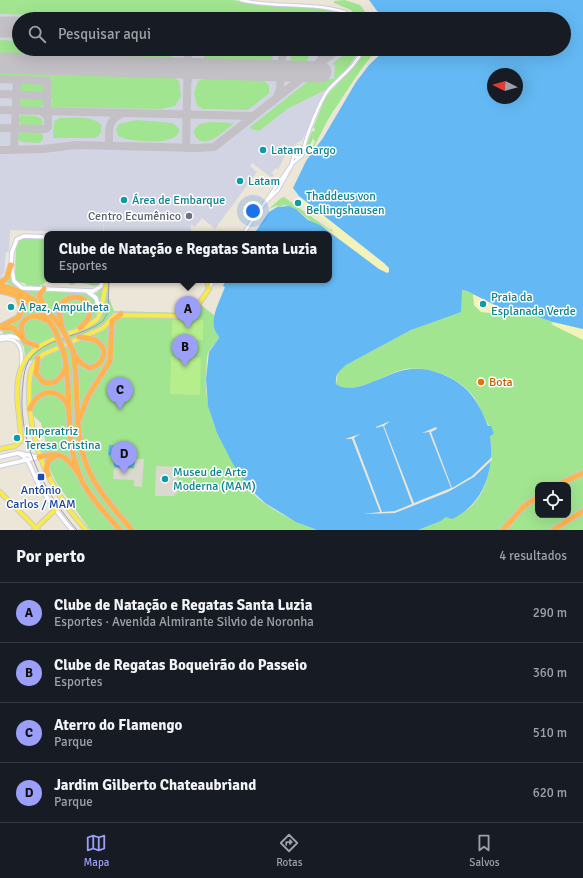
<!DOCTYPE html>
<html lang="pt">
<head>
<meta charset="utf-8">
<style>
  :root { --surface:#171b24; --page:#20242c; --text:#f1f3f6; --muted:#9ea1a6; --line:#363941; --accent:#9b9ffa }
  body { margin:0; font-family:Signika,sans-serif; background:var(--page); color:var(--text) }
  .controls { position:absolute; right:12px; bottom:12px; display:grid; overflow:hidden; border-radius:8px; box-shadow:0 4px 16px #0002 }
  .controls button { width:36px; height:36px; display:grid; place-items:center; padding:0; border:0; border-bottom:1px solid var(--line); background:var(--surface); color:var(--text); font:20px sans-serif }
  .compass { position:absolute; left:487px; top:68px; width:36px; height:36px; border-radius:50%; background:var(--surface); box-shadow:0 4px 16px #0002; rotate:275deg }
  .you { position:absolute; left:253px; top:211px; width:14px; height:14px; margin:-10px; border:3px solid #fff; border-radius:50%; background:#1a73e8; box-shadow:0 0 0 6px #1a73e833 }
  .badge { display:grid; place-items:center; width:26px; height:26px; border-radius:50%; background:var(--accent); color:#111; font-size:13px; font-weight:700 }
  .pin { position:absolute; translate:-50% -33px; filter:drop-shadow(0 1px 2px #0008) }
  .pin::after { content:''; position:absolute; top:21px; width:14px; height:12px; background:inherit; clip-path:polygon(0 0,100% 0,50% 100%) }
  .popup { position:absolute; left:44px; top:231px; width:288px; height:52px; box-sizing:border-box; display:grid; place-content:center; border-radius:8px; background:var(--surface); filter:drop-shadow(0 1px 3px #0005); font-size:13px; white-space:nowrap; color:var(--muted) }
  .popup b { font-size:15px; color:var(--text) }
  .popup::after { content:''; position:absolute; left:50%; top:100%; margin-left:-8px; border:8px solid transparent; border-top-color:var(--surface) }
  .list { margin:0; padding:0; list-style:none }
  h2 { display:flex; justify-content:space-between; align-items:center; height:52px; margin:0; padding:0 16px; font-size:17px }
  h2 small { font-size:13px; font-weight:400; color:var(--muted) }
  .list li { display:grid; grid-template-columns:26px 1fr auto; gap:12px; align-items:center; box-sizing:border-box; height:60px; padding:0 16px; border-top:1px solid var(--line) }
  .list b { display:block; font-size:15px; white-space:nowrap }
  .list p { margin:0; font-size:13px; white-space:nowrap; color:var(--muted) }
  .list em { font-size:13px; font-style:normal; color:var(--muted) }
  .icon { flex:none; width:22px; height:22px; fill:none; stroke:currentColor; stroke-width:2; stroke-linecap:round; stroke-linejoin:round }
  .map { position:relative; flex:none; width:583px; height:530px; overflow:hidden }
  .search { position:absolute; background:var(--surface); box-shadow:0 4px 16px #0002; left:12px; right:12px; top:12px; height:44px; display:flex; align-items:center; gap:10px; box-sizing:border-box; padding:0 14px; border-radius:22px; color:var(--muted); font-size:15px }
  .sheet { height:292px; background:var(--surface) }
  nav { display:flex; justify-content:space-around; align-items:center; box-sizing:border-box; height:56px; border-top:1px solid var(--line); background:var(--surface); font-size:11px; color:var(--muted) }
  nav a { display:grid; justify-items:center; gap:2px }
  nav .on { color:var(--accent) }
  .map>svg:first-child { display:block }
  .airport { fill:#d3d4e3 }
  .green { fill:#a1e590; fill-rule:evenodd }
  .sand { fill:#f3f2b8 }
  .pitch { fill:#b5ee8b }
  .plaza { fill:#dbd8cf }
  .water { fill:#64b9f4; fill-rule:evenodd }
  .pier { fill:#ebe6d8 }
  .lines { fill:none; stroke-linecap:round; stroke-linejoin:round }
  .taxiway { stroke:#c3c0c6; stroke-width:8 }
  .runway { stroke:#c3c0c6; stroke-width:21 }
  .street-casing { stroke:#cdcee2; stroke-width:4.5 }
  .secondary-casing { stroke:#cdcee2; stroke-width:5.5 }
  .primary-casing { stroke:#cbcbcb; stroke-width:6 }
  .highway-casing { stroke:#cbcbcb; stroke-width:7 }
  .street { stroke:#fff; stroke-width:2.5 }
  .secondary { stroke:#fff; stroke-width:3.5 }
  .primary { stroke:#f7e950; stroke-width:4 }
  .highway { stroke:#ffb54f; stroke-width:5 }
  .tram { stroke:#9b9bb3; stroke-width:1 }
  .highway-bridge-casing { stroke:#cbcbcb; stroke-width:7; stroke-linecap:butt }
  .highway-bridge { stroke:#ffb54f; stroke-width:5 }
  .culture-dot { fill:#0f9aa8; stroke:#fff; stroke-width:1.5 }
  .worship-dot { fill:#6b7280; stroke:#fff; stroke-width:1.5 }
  .food-dot { fill:#e8710a; stroke:#fff; stroke-width:1.5 }
  .transit-dot { fill:#1a4fb4; stroke:#fff; stroke-width:1.5 }
  .labels { text-anchor:middle; stroke-width:3; stroke-linejoin:round; paint-order:stroke }
  .culture-label { font-size:12px; fill:#0d838f; stroke:#fff; text-anchor:start }
  .worship-label { font-size:12px; fill:#5b616d; stroke:#fff; text-anchor:end }
  .food-label { font-size:12px; fill:#c56008; stroke:#fff; text-anchor:start }
  .transit-label { font-size:12px; fill:#164399; stroke:#fff }
</style>
</head>
<body>
<div class="map">
<svg width="583" height="530" viewBox="0 0 583 530">
  <rect width="100%" height="100%" fill="#ebe6d8"/>
  <path class="airport" d="M 0,0 L 233,0 L 265,6 L 336,8 L 355,19 L 19,19 L 19,49 L 360,49 L 349,66 L 323,93 L 312,121 L 302,140 L 288,149 L 282,144 L 281,148 L 286,153 L 278,170 L 276,168 L 271,173 L 274,175 L 272,178 L 252,163 L 250,166 L 257,172 L 215,229 L 202,218 L 195,227 L 191,224 L 191,234 L 111,233 L 104,232 L 104,223 L 103,233 L 10,230 L 9,252 L 6,252 L 4,273 L 0,279 Z"/>
  <g class="green">
    <path d="M 0,0 L 233,0 L 265,6 L 336,8 L 344,11 L 355,19 L 187,19 L 0,14 Z"/>
    <path d="M 345,0 L 360,5 L 369,17 L 369,19 L 359,19 L 351,10 L 334,3 L 334,1 Z"/>
    <path d="M 0,40 L 19,41 L 19,49 L 163,49 L 173,58 L 0,54 Z"/>
    <path d="M 204,49 L 267,49 L 272,53 L 273,61 L 204,60 Z"/>
    <path d="M 304,49 L 310,53 L 306,64 L 290,64 L 291,56 L 294,51 Z"/>
    <path d="M 365,49 L 378,49 C 375,53 372,55 370,58 C 356,75 344,96 332,113 C 322,129 317,144 305,160 L 315,142 L 313,138 L 307,153 L 306,146 L 312,131 L 314,132 L 315,129 L 313,128 L 326,96 L 357,63 Z"/>
    <path d="M 360,50 L 349,66 L 327,89 L 287,109 L 259,131 L 249,128 L 312,78 L 334,79 L 335,65 L 332,64 L 349,51 Z"/>
    <path d="M 0,72 L 171,76 L 179,81 L 181,96 L 175,106 L 161,109 L 51,107 L 52,94 L 50,89 L 51,78 L 0,77 Z"/>
    <path d="M 207,77 L 262,79 L 269,85 L 269,93 L 248,110 L 203,109 L 197,106 L 194,93 L 198,81 Z"/>
    <path d="M 23,82 L 42,83 L 45,89 L 41,93 L 22,93 L 19,87 Z"/>
    <path d="M 22,98 L 41,99 L 44,101 L 44,105 L 40,107 L 20,107 L 19,102 Z"/>
    <path d="M 21,115 L 36,116 L 42,119 L 43,123 L 40,126 L 21,125 L 18,120 Z"/>
    <path d="M 60,118 C 71,118 93,115 101,125 C 102,132 100,136 94,138 L 53,138 L 54,121 Z"/>
    <path d="M 137,120 L 173,123 L 179,129 C 180,147 129,142 118,136 L 116,130 L 119,124 Z"/>
    <path d="M 212,122 L 234,123 C 225,130 202,154 194,133 C 195,123 204,123 212,122 Z"/>
    <path d="M 22,131 L 40,132 L 43,135 L 43,139 L 40,143 L 22,142 L 18,140 L 18,135 Z"/>
    <path d="M 284,197 L 330,230 L 332,229 L 333,232 L 313,223 L 296,209 L 285,205 L 277,207 L 278,205 L 269,209 L 281,198 Z"/>
    <path d="M 23,238 L 47,239 L 47,280 L 102,280 L 100,284 L 94,286 C 87,284 79,281 72,285 L 68,283 L 45,282 L 43,285 L 40,285 L 41,290 L 95,294 L 103,287 L 105,280 L 109,280 L 109,298 L 114,311 L 185,313 L 201,305 L 215,316 L 215,329 L 219,338 C 216,343 210,348 208,353 C 206,359 207,368 206,374 C 203,420 229,453 250,489 C 259,505 299,524 317,530 L 90,530 L 56,482 L 40,449 L 42,445 L 46,443 L 41,423 L 32,414 L 30,388 L 33,359 L 31,361 L 29,360 L 33,356 L 32,350 L 25,356 L 24,347 L 19,340 L 17,341 L 10,335 L 3,335 L 3,330 L 14,332 L 12,323 L 19,310 L 24,291 L 5,282 L 12,275 L 21,289 L 24,290 L 32,287 L 31,285 L 28,286 L 24,283 L 18,282 L 15,278 L 16,244 L 18,240 Z"/>
    <path d="M 461,290 L 467,291 L 501,308 L 532,315 L 553,322 L 583,329 L 583,530 L 418,530 L 441,521 L 446,517 C 484,515 495,467 490,436 L 494,434 C 492,429 490,428 488,424 C 482,416 480,405 474,397 C 459,377 429,366 405,369 C 386,373 353,397 336,384 L 338,371 L 346,365 L 411,330 L 433,321 L 460,295 ZM 538,485 L 568,485 L 568,515 L 538,515 Z"/>
  </g>
  <g class="sand">
    <path d="M 299,196 L 388,267 L 389,273 L 379,269 L 320,225 L 333,232 C 328,217 300,211 299,196 Z"/>
    <path d="M 473,294 L 501,308 L 505,309 L 490,313 L 481,312 L 474,305 Z"/>
    <path d="M 553,322 L 583,329 L 583,340 L 551,324 Z"/>
  </g>
  <g class="pitch">
    <path d="M 172,320 L 203,320 L 203,340 L 172,338 Z"/>
    <path d="M 171,357 L 201,358 L 200,395 L 170,394 Z"/>
  </g>
  <g class="plaza">
    <path d="M 135,459 L 144,459 L 142,487 L 134,486 L 134,480 L 113,479 L 114,468 L 134,469 Z"/>
    <path d="M 156,466 L 178,467 L 177,494 L 175,494 L 174,496 L 155,496 Z"/>
  </g>
  <g class="water">
    <path d="M 369,0 L 583,0 L 583,329 L 553,322 L 532,315 L 501,308 L 467,291 L 462,290 L 461,312 L 411,330 L 346,365 C 339,371 335,374 336,384 C 353,397 386,373 405,370 C 419,367 433,370 446,376 C 470,387 479,403 488,426 L 491,426 L 494,434 L 490,436 C 495,469 484,504 452,519 L 446,517 L 441,521 L 418,530 L 317,530 L 296,522 L 265,503 L 249,488 L 233,464 L 217,433 L 208,406 L 206,379 L 209,352 L 219,338 C 218,334 215,332 214,327 C 212,313 220,301 225,287 L 223,286 L 226,280 L 329,280 L 329,234 L 254,234 L 269,212 L 277,207 L 289,206 L 296,209 L 308,220 L 320,225 L 379,269 L 387,273 L 389,272 L 389,268 L 384,263 L 299,196 L 293,188 L 306,161 L 323,138 L 356,82 L 369,65 L 386,49 L 564,49 L 564,19 L 383,19 ZM 493,74 L 517,74 L 517,98 L 493,98 Z"/>
    <path d="M 109,445 L 118,445 L 117,462 L 135,460 L 134,468 L 114,467 L 114,456 L 108,455 Z"/>
  </g>
  <path class="pier" d="M 390,421 L 384,426 L 414,503 L 451,488 L 429,432 L 422,433 L 436,427 L 437,429 L 431,432 L 452,488 L 472,476 L 492,457 L 492,460 L 474,477 L 448,492 L 395,513 L 363,514 L 380,512 L 352,439 L 345,439 L 360,434 L 354,438 L 382,512 L 395,511 L 412,504 L 383,426 L 376,428 L 376,427 Z"/>
  <g class="lines">
    <g class="taxiway">
      <path d="M 321,63 L 338,49"/>
      <path d="M 176,68 L 184,72 L 188,79"/>
      <path d="M 266,70 L 275,72 L 281,79"/>
      <path d="M 188,78 L 192,72 L 201,68"/>
      <path d="M 0,79 L 47,81 L 47,112"/>
      <path d="M 0,94 L 48,96"/>
      <path d="M 277,97 L 280,88 L 283,49"/>
      <path d="M 0,110 L 253,116"/>
      <path d="M 0,128 L 46,129 L 48,127 L 48,117 L 41,111"/>
      <path d="M 109,145 C 109,132 107,120 121,114"/>
      <path d="M 186,148 L 188,49"/>
      <path d="M 0,150 L 43,149 L 76,145 L 198,148 L 214,147 L 311,71 L 321,60 L 323,49"/>
      <path d="M 14,150 L 17,80"/>
    </g>
    <g class="runway">
      <path d="M 0,27 L 19,27"/>
      <path d="M 0,63 L 321,72"/>
    </g>
    <defs>
      <g id="street">
        <path d="M 241,0 C 274,9 335,0 358,19"/>
        <circle cx="298" cy="152" r="5.5"/>
        <path d="M 303,151 C 306,136 320,100 329,89 C 341,76 356,66 363,49"/>
        <path d="M 267,201 L 278,190 L 293,163 L 300,157"/>
        <path d="M 243,234 L 291,165 L 294,155"/>
        <path d="M 209,288 L 214,280"/>
        <path d="M 0,340 C 21,336 23,350 21,367"/>
      </g>
      <g id="secondary">
        <path d="M 47,237 L 24,236 L 17,239 L 12,252 L 11,265 L 14,281 L 22,288 L 93,291 L 101,286 L 103,280"/>
        <path d="M 88,292 L 96,298 L 100,311"/>
        <path d="M 0,337 L 10,336 L 22,339"/>
        <path d="M 18,453 C 31,459 32,473 39,485 C 49,501 60,516 72,530"/>
        <path d="M 0,457 L 18,453 L 38,457"/>
        <path d="M 0,466 L 39,457"/>
      </g>
      <g id="primary">
        <path d="M 0,449 L 15,446 L 21,441 C 21,417 13,395 20,371 C 29,344 56,339 80,329 C 86,326 93,324 98,318 C 100,315 106,285 107,280"/>
        <path d="M 0,492 L 38,530"/>
        <path d="M 34,530 L 63,502"/>
        <path d="M 86,530 C 50,490 31,449 29,395 C 29,379 29,363 44,354 L 103,328 L 115,315 L 184,316 L 194,311 L 209,289 L 207,280"/>
      </g>
      <g id="highway">
        <path d="M 0,283 L 7,278 L 11,265"/>
        <path d="M 0,286 C 26,289 45,308 61,326"/>
        <path d="M 0,291 C 23,294 43,311 55,330"/>
        <path d="M 43,304 L 39,295 L 44,289"/>
        <path d="M 0,327 L 19,317 L 22,308 L 18,297"/>
        <path d="M 62,327 C 61,321 58,314 60,308 C 64,296 79,294 87,302 C 93,313 89,320 80,328"/>
        <path d="M 3,328 L 13,328 L 26,342 L 37,346"/>
        <path d="M 23,339 L 21,326 C 26,315 35,314 45,320"/>
        <path d="M 73,351 C 80,390 72,433 89,471 C 99,493 117,512 132,530"/>
        <path d="M 64,353 C 73,395 63,441 82,481 C 91,499 107,515 120,530"/>
        <path d="M 74,354 L 81,363 L 89,368 C 102,366 110,351 98,342 C 93,338 86,338 79,337"/>
        <path d="M 38,358 L 36,373 L 43,382 C 56,386 61,378 66,367"/>
        <path d="M 30,409 C 37,389 59,386 68,406"/>
        <path d="M 80,418 L 87,398 L 110,361 L 112,321 L 121,314"/>
        <path d="M 39,457 C 59,452 66,454 77,472"/>
        <path d="M 48,475 L 46,470 L 48,461 L 57,455"/>
        <path d="M 557,485 L 583,473"/>
        <path d="M 503,530 L 524,506 L 538,497"/>
        <path d="M 553,530 L 583,511"/>
      </g>
    </defs>
    <use href="#street" class="street-casing"/>
    <use href="#secondary" class="secondary-casing"/>
    <use href="#primary" class="primary-casing"/>
    <use href="#highway" class="highway-casing"/>
    <use href="#street" class="street"/>
    <use href="#secondary" class="secondary"/>
    <use href="#primary" class="primary"/>
    <use href="#highway" class="highway"/>
    <path class="tram" d="M 77,530 C 42,490 16,438 23,383 C 24,372 26,361 35,353 C 54,336 84,336 103,321 L 108,312 L 109,280"/>
    <defs>
      <g id="highway-bridge">
        <path d="M 62,328 L 73,351"/>
        <path d="M 55,330 L 64,353"/>
      </g>
    </defs>
    <use href="#highway-bridge" class="highway-bridge-casing"/>
    <use href="#highway-bridge" class="highway-bridge"/>
  </g>
  <g class="culture-dot">
    <circle cx="263" cy="150" r="4"/>
    <circle cx="240" cy="181" r="4"/>
    <circle cx="124" cy="200" r="4"/>
    <circle cx="298" cy="203" r="4"/>
    <circle cx="483" cy="304" r="4"/>
    <circle cx="11" cy="307" r="4"/>
    <circle cx="17" cy="438" r="4"/>
    <circle cx="165" cy="479" r="4"/>
  </g>
  <circle class="worship-dot" cx="189" cy="216" r="4"/>
  <circle class="food-dot" cx="481" cy="382" r="4"/>
  <rect class="transit-dot" x="37" y="473" width="8" height="8" rx="2"/>
  <g class="labels">
    <g class="culture-label">
      <text x="271" y="154">Latam Cargo</text>
      <text x="248" y="185">Latam</text>
      <text x="306" y="200">Thaddeus von<tspan x="306" dy="14">Bellingshausen</tspan></text>
      <text x="132" y="204">Área de Embarque</text>
      <text x="491" y="301">Praia da<tspan x="491" dy="14">Esplanada Verde</tspan></text>
      <text x="19" y="311">À Paz, Ampulheta</text>
      <text x="25" y="435">Imperatriz<tspan x="25" dy="14">Teresa Cristina</tspan></text>
      <text x="173" y="476">Museu de Arte<tspan x="173" dy="14">Moderna (MAM)</tspan></text>
    </g>
    <g class="worship-label">
      <text x="181" y="220">Centro Ecumênico</text>
    </g>
    <g class="food-label">
      <text x="489" y="386">Bota</text>
    </g>
    <g class="transit-label">
      <text x="41" y="494">Antônio<tspan x="41" dy="14">Carlos / MAM</tspan></text>
    </g>
  </g>
</svg>
<div class="controls">
<button><svg class="icon" aria-label="locate" viewBox="0 0 24 24"><circle cx="12" cy="12" r="6"/><path d="M12 2v4M12 18v4M2 12h4M18 12h4"/></svg></button>
</div>
<svg class="compass" viewBox="-18 -18 36 36"><path d="M0-13l5 13h-10z" fill="#e53935"/><path d="M0 13l5-13h-10z" fill="#9ea1a6"/></svg>
<div class="you"></div>
<div class="pin badge" style="left:188px;top:329px">A</div>
<div class="popup"><b>Clube de Natação e Regatas Santa Luzia</b>Esportes</div>
<div class="pin badge" style="left:185px;top:367px">B</div>
<div class="pin badge" style="left:120px;top:410px">C</div>
<div class="pin badge" style="left:124px;top:474px">D</div>
<div class="search"><svg class="icon" aria-label="search" viewBox="0 0 24 24"><circle cx="10" cy="10" r="6"/><path d="M15 15l6 6"/></svg>Pesquisar aqui</div>
</div>
<section class="sheet">
<h2>Por perto<small>4 resultados</small></h2>
<ul class="list">
<li><span class="badge">A</span><div><b>Clube de Natação e Regatas Santa Luzia</b><p>Esportes · Avenida Almirante Silvio de Noronha</p></div><em>290 m</em></li>
<li><span class="badge">B</span><div><b>Clube de Regatas Boqueirão do Passeio</b><p>Esportes</p></div><em>360 m</em></li>
<li><span class="badge">C</span><div><b>Aterro do Flamengo</b><p>Parque</p></div><em>510 m</em></li>
<li><span class="badge">D</span><div><b>Jardim Gilberto Chateaubriand</b><p>Parque</p></div><em>620 m</em></li>
</ul>
</section>
<nav>
<a class="on"><svg class="icon" aria-label="map" viewBox="0 0 24 24"><path d="M3 6l6-2 6 2 6-2v14l-6 2-6-2-6 2zM9 4v14M15 6v14"/></svg>Mapa</a>
<a><svg class="icon" aria-label="directions" viewBox="0 0 24 24"><path d="M12 3l9 9-9 9-9-9zM9 14v-3h6M13 9l2 2-2 2"/></svg>Rotas</a>
<a><svg class="icon" aria-label="saved" viewBox="0 0 24 24"><path d="M7 4h10v16l-5-4-5 4z"/></svg>Salvos</a>
</nav>
</body>
</html>
